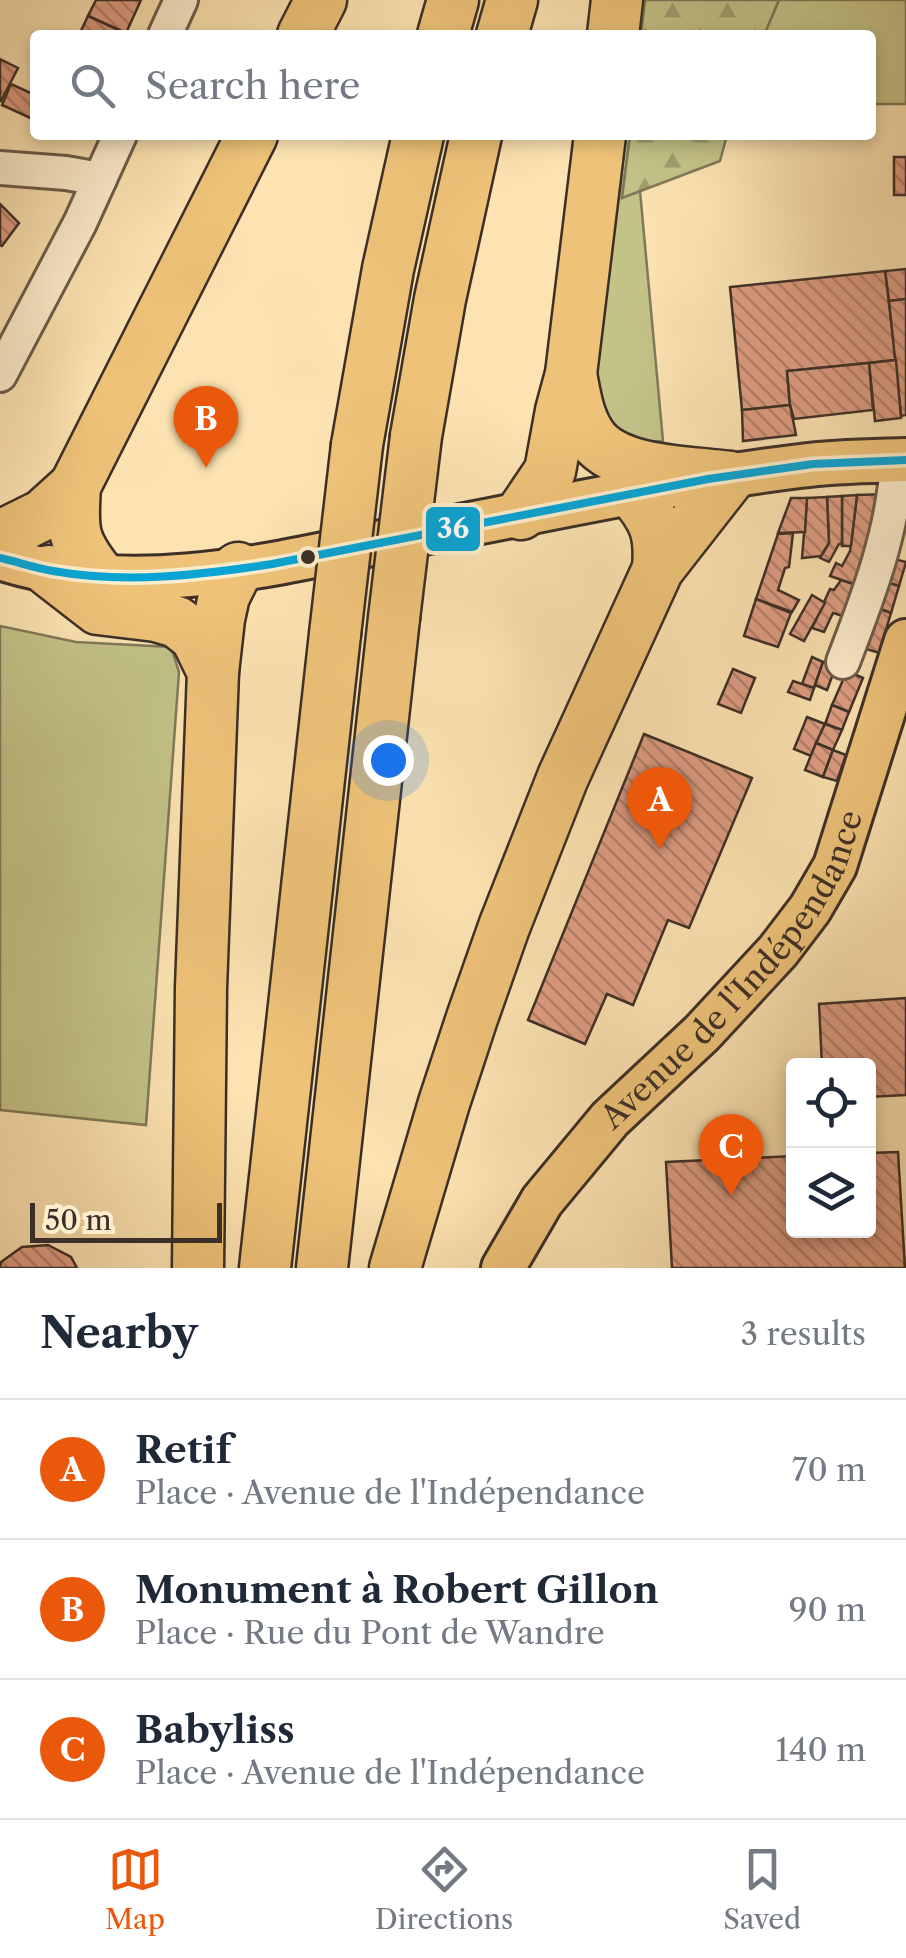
<!DOCTYPE html>
<html lang="en">
<head>
<meta charset="utf-8">
<style>
  :root { --surface:#fff; --page:#f6f6f7; --text:#1f2937; --muted:#747a83; --line:#e0e1e3; --accent:#ea580c }
  body { margin:0; font-family:"Libre Caslon Text",serif; background:var(--page); color:var(--text) }
  .controls { position:absolute; right:30px; bottom:30px; display:grid; overflow:hidden; border-radius:10px; box-shadow:0 5px 15px #0003 }
  .controls button { width:90px; height:90px; display:grid; place-items:center; padding:0; border:0; border-bottom:2px solid var(--line); background:var(--surface); color:var(--text); font:50px sans-serif }
  .scale { position:absolute; left:30px; bottom:25px; width:192px; box-sizing:border-box; padding-left:10px; border:5px solid #3c2f27; border-top:0; font-size:28px; line-height:35px; white-space:nowrap; color:#3c2f27; -webkit-text-stroke:8px #fdedcc; paint-order:stroke }
  .you { position:absolute; left:388px; top:760px; width:35px; height:35px; margin:-25px; border:8px solid #fff; border-radius:50%; background:#1a73e8; box-shadow:0 0 0 15px #1a73e833 }
  .badge { display:grid; place-items:center; width:65px; height:65px; border-radius:50%; background:var(--accent); color:#fff; font-size:32px; font-weight:700 }
  .pin { position:absolute; translate:-50% -82px; filter:drop-shadow(0 2px 5px #0008) }
  .pin::after { content:''; position:absolute; top:52px; width:35px; height:30px; background:inherit; clip-path:polygon(0 0,100% 0,50% 100%) }
  .list { margin:0; padding:0; list-style:none }
  h2 { display:flex; justify-content:space-between; align-items:center; height:130px; margin:0; padding:0 40px; font-size:42px }
  h2 small { font-size:32px; font-weight:400; color:var(--muted) }
  .list li { display:grid; grid-template-columns:65px 1fr auto; gap:30px; align-items:center; box-sizing:border-box; height:140px; padding:0 40px; border-top:2px solid var(--line) }
  .list b { display:block; font-size:38px; white-space:nowrap }
  .list p { margin:0; font-size:32px; white-space:nowrap; color:var(--muted) }
  .list em { font-size:32px; font-style:normal; color:var(--muted) }
  .icon { flex:none; width:55px; height:55px; fill:none; stroke:currentColor; stroke-width:2; stroke-linecap:round; stroke-linejoin:round }
  .map { position:relative; flex:none; width:906px; height:1268px; overflow:hidden }
  .search { position:absolute; background:var(--surface); box-shadow:0 5px 15px #0003; left:30px; right:30px; top:30px; height:110px; display:flex; align-items:center; gap:25px; box-sizing:border-box; padding:0 35px; border-radius:10px; color:var(--muted); font-size:38px }
  .sheet { height:550px; background:var(--surface) }
  nav { display:flex; justify-content:space-around; align-items:center; box-sizing:border-box; height:140px; border-top:2px solid var(--line); background:var(--surface); font-size:28px; color:var(--muted) }
  nav a { display:grid; justify-items:center; gap:5px }
  nav .on { color:var(--accent) }
  .map>svg:first-child { display:block }
  .grass { fill:#c3c388; stroke:#807958; stroke-width:2.5 }
  .forest { fill:url(#forest-firs); stroke:#807958; stroke-width:2.5 }
  .building { fill:url(#building-back-hatch); stroke:#3c2f27; stroke-width:2.5 }
  .lines { fill:none; stroke-linecap:round; stroke-linejoin:round }
  .minor-casing { stroke:#6c5c4a; stroke-width:38 }
  .major-casing { stroke:#3c2f27; stroke-width:48 }
  .highway-casing { stroke:#3c2f27; stroke-width:55 }
  .minor { stroke:#fdedcc; stroke-width:32 }
  .major { stroke:#eec278; stroke-width:42 }
  .highway { stroke:#eec278; stroke-width:50 }
  .highway-bridge-casing { stroke:#3c2f27; stroke-width:55; stroke-linecap:butt }
  .highway-bridge { stroke:#eec278; stroke-width:50 }
  .bus-1-casing { stroke:#fdedcc; stroke-width:15 }
  .bus-1 { stroke:#09a4d4; stroke-width:8 }
  .bus-dot { fill:#3c2f27; stroke:#fdedcc; stroke-width:4 }
  .labels { text-anchor:middle; stroke-width:8; stroke-linejoin:round; paint-order:stroke }
  .street-label { font-size:32px; fill:#3c2f27; stroke:#fdedcc }
  .line-badge { stroke:#fdedcc; stroke-width:4 }
  .badge-label { font-size:28px; text-anchor:middle; font-weight:bold; fill:#fff }
</style>
</head>
<body>
<div class="map">
<svg width="906" height="1268" viewBox="0 0 906 1268">
  <defs>
    <pattern id="forest-firs" width="22" height="20" patternUnits="userSpaceOnUse" patternTransform="scale(2.5)"><rect width="22" height="20" fill="#c3c388"/><path d="M5 1l3.5 6h-7zM16 11l3.5 6h-7z" fill="#a09f6f"/></pattern>
    <pattern id="building-back-hatch" width="6" height="6" patternUnits="userSpaceOnUse" patternTransform="scale(2.5)"><rect width="6" height="6" fill="#de9c82"/><path d="M-1 5l2 2M0 0l6 6M5-1l2 2" fill="none" stroke="#b5806a"/></pattern>
  </defs>
  <rect width="100%" height="100%" fill="#fce3b1"/>
  <filter id="stains"><feTurbulence type="fractalNoise" baseFrequency=".002" numOctaves="4"/><feColorMatrix values="0 0 0 0 .2 0 0 0 0 .09 0 0 0 0 .02 0 0 0 .5 -.17"/></filter>
  <radialGradient id="worn" r=".72"><stop offset=".6" stop-color="#630" stop-opacity="0"/><stop offset="1" stop-color="#630" stop-opacity=".3"/></radialGradient>
  <g class="grass">
    <path d="M 779,0 L 906,0 L 906,104 L 871,104 L 871,35 L 764,35 Z"/>
    <path d="M 615,135 L 630,135 L 622,197 L 640,191 L 663,441 L 611,445 L 582,383 Z"/>
    <path d="M 0,626 L 76,642 L 171,647 L 179,672 L 146,1125 L 0,1110 Z"/>
  </g>
  <g class="forest">
    <path d="M 645,0 L 779,0 L 764,35 L 641,35 Z"/>
    <path d="M 630,135 L 727,135 L 720,161 L 622,198 Z"/>
  </g>
  <g class="building">
    <path d="M 96,0 L 141,0 L 126,33 L 88,16 Z"/>
    <path d="M 88,16 L 123,32 L 122,35 L 79,35 Z"/>
    <path d="M 0,59 L 18,68 L 1,101 L 0,100 Z"/>
    <path d="M 11,84 L 35,95 L 35,120 L 2,105 Z"/>
    <rect x="894" y="157" width="12" height="38"/>
    <path d="M 0,204 L 19,223 L 2,246 L 0,245 Z"/>
    <path d="M 906,269 L 906,299 L 889,301 L 885,271 Z"/>
    <path d="M 885,271 L 896,360 L 787,371 L 790,405 L 742,410 L 730,287 Z"/>
    <path d="M 906,299 L 906,415 L 901,416 L 889,301 Z"/>
    <path d="M 896,360 L 901,418 L 875,421 L 869,363 Z"/>
    <path d="M 869,363 L 873,410 L 794,419 L 790,405 L 787,371 Z"/>
    <path d="M 790,405 L 796,435 L 743,441 L 742,410 Z"/>
    <path d="M 888,494 L 881,520 L 872,518 L 862,587 L 830,576 L 836,563 L 842,566 L 850,551 L 857,495 Z"/>
    <path d="M 857,495 L 851,546 L 842,546 L 842,496 Z"/>
    <path d="M 842,496 L 842,544 L 839,544 L 829,562 L 820,558 L 829,543 L 827,497 Z"/>
    <path d="M 827,497 L 829,543 L 821,556 L 802,558 L 807,498 Z"/>
    <path d="M 791,498 L 807,498 L 805,532 L 778,533 Z"/>
    <path d="M 793,533 L 789,567 L 785,568 L 778,590 L 799,600 L 792,612 L 756,599 L 778,534 Z"/>
    <path d="M 886,557 L 906,562 L 899,586 L 879,580 Z"/>
    <path d="M 841,580 L 862,587 L 853,619 L 833,613 L 824,632 L 812,628 L 830,589 L 834,590 Z"/>
    <path d="M 879,580 L 899,586 L 891,613 L 872,606 Z"/>
    <path d="M 812,595 L 825,603 L 804,641 L 790,634 Z"/>
    <path d="M 756,599 L 791,613 L 778,647 L 744,636 Z"/>
    <path d="M 872,606 L 891,613 L 879,653 L 860,647 Z"/>
    <path d="M 812,657 L 823,662 L 814,688 L 802,684 Z"/>
    <path d="M 823,662 L 836,666 L 827,690 L 815,685 Z"/>
    <path d="M 733,669 L 755,678 L 741,713 L 718,704 Z"/>
    <path d="M 847,671 L 863,678 L 849,712 L 832,705 Z"/>
    <path d="M 793,681 L 814,688 L 810,700 L 788,692 Z"/>
    <path d="M 832,705 L 849,712 L 842,730 L 825,724 Z"/>
    <path d="M 807,717 L 825,724 L 811,756 L 794,749 Z"/>
    <path d="M 825,724 L 842,730 L 833,750 L 816,743 Z"/>
    <path d="M 644,734 L 752,778 L 689,928 L 668,920 L 633,1005 L 607,994 L 585,1044 L 528,1020 Z"/>
    <path d="M 816,743 L 833,750 L 823,777 L 805,770 Z"/>
    <path d="M 833,750 L 846,755 L 837,781 L 823,777 Z"/>
    <path d="M 906,998 L 906,1095 L 868,1097 L 868,1066 L 822,1066 L 819,1004 Z"/>
    <path d="M 898,1152 L 905,1268 L 672,1268 L 666,1162 L 794,1156 L 794,1230 L 868,1230 L 868,1153 Z"/>
    <path d="M 48,1245 L 71,1257 L 77,1268 L 0,1268 L 1,1262 L 22,1247 Z"/>
  </g>
  <g class="lines">
    <defs>
      <g id="minor">
        <path d="M 165,35 L 181,0"/>
        <path d="M 0,168 L 66,173 L 100,179"/>
        <path d="M 0,375 L 80,223 L 120,135"/>
        <path d="M 843,662 C 868,597 894,530 897,460"/>
      </g>
      <g id="major">
        <path d="M 0,558 C 141,604 294,559 434,531 C 556,508 677,481 800,466 C 835,461 871,461 906,460"/>
        <path id="s1" d="M 503,1268 L 542,1201 L 610,1119 L 702,1033 L 778,951 L 810,909 L 835,866 L 906,641"/>
      </g>
      <g id="highway">
        <path d="M 303,35 L 321,0"/>
        <path d="M 443,35 L 453,0"/>
        <path d="M 502,35 L 512,0"/>
        <path d="M 613,35 L 617,0"/>
        <path d="M 571,374 C 575,395 578,417 590,435 C 614,473 688,471 730,477"/>
        <path d="M 416,436 L 440,299 L 476,135"/>
        <path d="M 357,445 L 388,269 L 418,135"/>
        <path d="M 632,492 C 655,519 661,533 658,569"/>
        <path d="M 521,514 L 550,471 L 561,411 L 571,374 L 600,135"/>
        <path d="M 0,536 L 43,515 L 75,486"/>
        <path d="M 49,571 L 98,609 L 156,616 L 177,622 L 196,637 L 213,672"/>
        <path d="M 100,576 C 72,541 72,531 75,486 L 252,135"/>
        <path d="M 198,1268 L 201,988 L 213,672 L 219,619 L 224,596 L 238,568"/>
        <path d="M 265,1268 L 335,634"/>
        <path d="M 322,1268 L 394,618"/>
        <path d="M 395,1268 L 444,1103 L 472,1018 L 504,927 L 563,777 L 658,569 L 730,477"/>
      </g>
    </defs>
    <use href="#minor" class="minor-casing"/>
    <use href="#major" class="major-casing"/>
    <use href="#highway" class="highway-casing"/>
    <use href="#minor" class="minor"/>
    <use href="#major" class="major"/>
    <use href="#highway" class="highway"/>
    <defs>
      <g id="highway-bridge">
        <path d="M 394,618 L 416,436"/>
        <path d="M 335,634 L 357,445"/>
      </g>
    </defs>
    <use href="#highway-bridge" class="highway-bridge-casing"/>
    <use href="#highway-bridge" class="highway-bridge"/>
    <defs>
      <path id="bus-1" d="M 0,558 C 18,562 35,568 53,571 C 126,584 200,575 272,564 L 708,479 L 813,464 L 906,460"/>
    </defs>
    <use href="#bus-1" class="bus-1-casing"/>
    <use href="#bus-1" class="bus-1"/>
  </g>
  <circle class="bus-dot" cx="308" cy="557" r="9"/>
  <g class="labels">
    <g class="street-label">
      <text dy="11" stroke="none"><textPath href="#s1" startOffset="380">Avenue de l'Indépendance</textPath></text>
    </g>
  </g>
  <rect class="line-badge" x="424" y="505" width="58" height="48" rx="10" fill="#09a4d4"/>
  <g class="badge-label">
    <text x="453" y="538">36</text>
  </g>
  <rect width="100%" height="100%" filter="url(#stains)"/>
  <rect width="100%" height="100%" fill="url(#worn)"/>
</svg>
<div class="controls">
<button><svg class="icon" aria-label="locate" viewBox="0 0 24 24"><circle cx="12" cy="12" r="6"/><path d="M12 2v4M12 18v4M2 12h4M18 12h4"/></svg></button>
<button><svg class="icon" aria-label="layers" viewBox="0 0 24 24"><path d="M12 4l9 5-9 5-9-5zM3 14l9 5 9-5"/></svg></button>
</div>
<div class="scale">50 m</div>
<div class="you"></div>
<div class="pin badge" style="left:660px;top:849px">A</div>
<div class="pin badge" style="left:206px;top:468px">B</div>
<div class="pin badge" style="left:731px;top:1196px">C</div>
<div class="search"><svg class="icon" aria-label="search" viewBox="0 0 24 24"><circle cx="10" cy="10" r="6"/><path d="M15 15l6 6"/></svg>Search here</div>
</div>
<section class="sheet">
<h2>Nearby<small>3 results</small></h2>
<ul class="list">
<li><span class="badge">A</span><div><b>Retif</b><p>Place · Avenue de l'Indépendance</p></div><em>70 m</em></li>
<li><span class="badge">B</span><div><b>Monument à Robert Gillon</b><p>Place · Rue du Pont de Wandre</p></div><em>90 m</em></li>
<li><span class="badge">C</span><div><b>Babyliss</b><p>Place · Avenue de l'Indépendance</p></div><em>140 m</em></li>
</ul>
</section>
<nav>
<a class="on"><svg class="icon" aria-label="map" viewBox="0 0 24 24"><path d="M3 6l6-2 6 2 6-2v14l-6 2-6-2-6 2zM9 4v14M15 6v14"/></svg>Map</a>
<a><svg class="icon" aria-label="directions" viewBox="0 0 24 24"><path d="M12 3l9 9-9 9-9-9zM9 14v-3h6M13 9l2 2-2 2"/></svg>Directions</a>
<a><svg class="icon" aria-label="saved" viewBox="0 0 24 24"><path d="M7 4h10v16l-5-4-5 4z"/></svg>Saved</a>
</nav>
</body>
</html>
